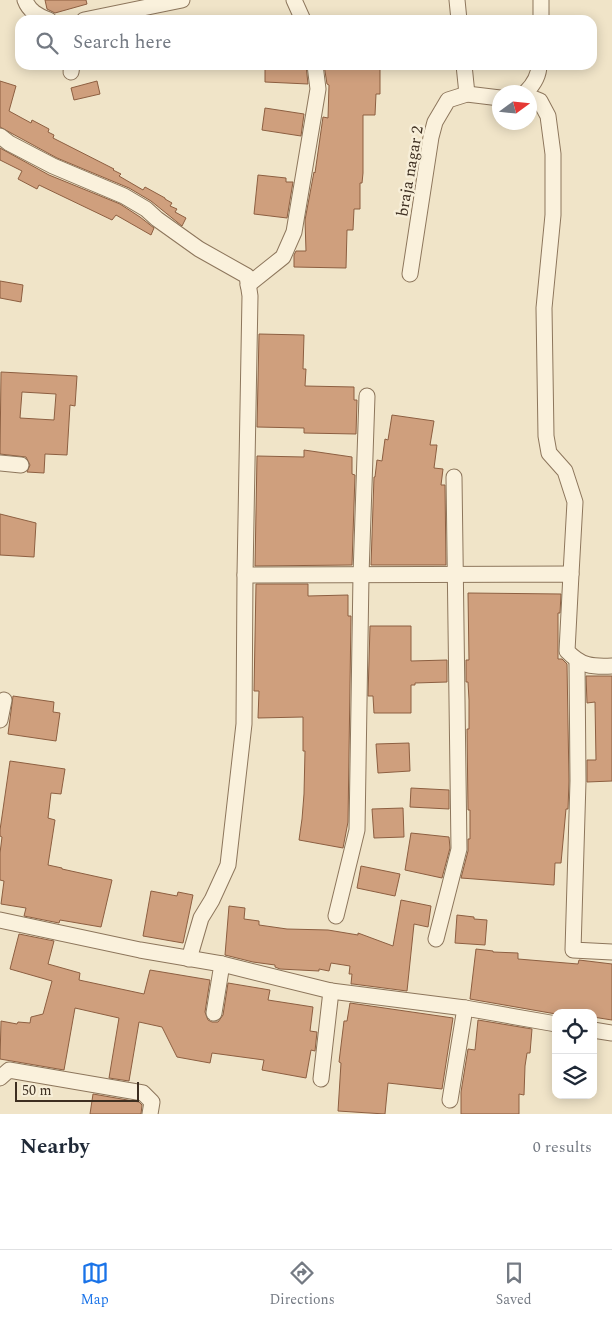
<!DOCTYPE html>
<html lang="en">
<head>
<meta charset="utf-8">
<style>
  :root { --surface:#fff; --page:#f6f6f7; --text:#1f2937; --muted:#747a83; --line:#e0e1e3; --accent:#1a73e8 }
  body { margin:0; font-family:Spectral,serif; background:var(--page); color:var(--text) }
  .controls { position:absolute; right:15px; bottom:15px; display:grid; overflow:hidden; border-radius:10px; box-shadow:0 2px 12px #0003 }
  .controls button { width:45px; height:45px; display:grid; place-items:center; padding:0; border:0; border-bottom:1px solid var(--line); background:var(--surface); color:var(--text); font:25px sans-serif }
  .compass { position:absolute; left:492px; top:85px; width:45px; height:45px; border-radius:50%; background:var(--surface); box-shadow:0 2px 12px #0003; rotate:75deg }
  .scale { position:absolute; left:15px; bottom:12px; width:124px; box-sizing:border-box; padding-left:5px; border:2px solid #3d2e20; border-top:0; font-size:14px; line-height:18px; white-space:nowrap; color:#3d2e20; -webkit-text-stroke:4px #f7eed8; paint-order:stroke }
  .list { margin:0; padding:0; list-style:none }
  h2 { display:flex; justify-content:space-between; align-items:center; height:65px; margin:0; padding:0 20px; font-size:21px }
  h2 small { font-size:16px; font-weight:400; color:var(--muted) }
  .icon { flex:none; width:28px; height:28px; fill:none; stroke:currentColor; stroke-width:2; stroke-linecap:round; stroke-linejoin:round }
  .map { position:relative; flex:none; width:612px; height:1114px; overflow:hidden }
  .search { position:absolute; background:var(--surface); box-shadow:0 2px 12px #0003; left:15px; right:15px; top:15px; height:55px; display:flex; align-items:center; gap:12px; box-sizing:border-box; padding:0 18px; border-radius:15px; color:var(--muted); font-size:19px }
  .sheet { height:135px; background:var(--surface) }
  nav { display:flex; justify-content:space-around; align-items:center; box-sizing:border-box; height:70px; border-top:1px solid var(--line); background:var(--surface); font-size:14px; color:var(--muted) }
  nav a { display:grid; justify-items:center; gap:2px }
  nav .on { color:var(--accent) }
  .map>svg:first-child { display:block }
  .building { fill:#cf9f7d; stroke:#8d5f41; fill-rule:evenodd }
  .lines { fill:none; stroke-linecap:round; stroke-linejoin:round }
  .street-casing { stroke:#8d765c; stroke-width:17 }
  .street { stroke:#faf1dc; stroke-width:15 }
  .labels { text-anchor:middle; stroke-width:5; stroke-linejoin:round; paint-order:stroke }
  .street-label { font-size:16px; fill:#3d2e20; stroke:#f7eed8 }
</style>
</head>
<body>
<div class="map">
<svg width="612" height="1114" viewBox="0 0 612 1114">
  <rect width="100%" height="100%" fill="#f0e4c8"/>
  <g class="building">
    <path d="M 45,0 L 86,0 L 87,4 L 55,13 L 47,9 Z"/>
    <path d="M 265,65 L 306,65 L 308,84 L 265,82 Z"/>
    <path d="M 324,65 L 380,65 L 380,94 L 376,94 L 375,115 L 363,115 L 363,173 L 362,183 L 360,183 L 360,209 L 354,209 L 353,230 L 347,230 L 346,268 L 294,267 L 294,255 L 296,251 L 306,251 L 305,220 L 314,172 L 315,173 L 323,117 L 328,118 L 329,85 L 327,84 Z"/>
    <path d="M 0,81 L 16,86 L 9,111 L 31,123 L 32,120 L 49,129 L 48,132 L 54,135 L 53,138 L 114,169 L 113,170 L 121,174 L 119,176 L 143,190 L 145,187 L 165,198 L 165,199 L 172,203 L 170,206 L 177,209 L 175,212 L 186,218 L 182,226 L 151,201 L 129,188 L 57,158 L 0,127 Z"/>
    <path d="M 97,81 L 100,94 L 74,100 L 71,88 Z"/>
    <path d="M 265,108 L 304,114 L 301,136 L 262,130 Z"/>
    <path d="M 0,148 L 49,175 L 120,204 L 140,217 L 154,228 L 151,235 L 116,215 L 112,220 L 39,185 L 37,189 L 18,179 L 22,171 L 0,160 Z"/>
    <path d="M 258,175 L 286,178 L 286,182 L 293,182 L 287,218 L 254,214 Z"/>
    <path d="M 0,281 L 23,285 L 21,302 L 0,298 Z"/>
    <path d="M 259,334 L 304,335 L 303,369 L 306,369 L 305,386 L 354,387 L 354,400 L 357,400 L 356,434 L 304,433 L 304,428 L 257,427 Z"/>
    <path d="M 1,372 L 77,376 L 75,406 L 70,405 L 67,455 L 45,454 L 44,473 L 27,472 L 30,465 L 26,457 L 0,454 ZM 22,392 L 56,394 L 54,420 L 20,418 Z"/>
    <path d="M 392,415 L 434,421 L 430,445 L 437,445 L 434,468 L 443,469 L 441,485 L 445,485 L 446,565 L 371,565 L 374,477 L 375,477 L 377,460 L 382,461 L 385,439 L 388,440 Z"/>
    <path d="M 304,450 L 352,457 L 352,474 L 355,475 L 352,565 L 255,566 L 257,456 L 304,457 Z"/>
    <path d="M 0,514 L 36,523 L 34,557 L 0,555 Z"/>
    <path d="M 256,584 L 308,584 L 308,596 L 348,595 L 348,616 L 351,616 L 348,822 L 343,848 L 299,840 L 302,819 L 304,794 L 305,751 L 303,751 L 303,717 L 258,718 L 259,691 L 254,691 Z"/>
    <path d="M 468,593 L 561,594 L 560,613 L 558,613 L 558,659 L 562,659 L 567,664 L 569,781 L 568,809 L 566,809 L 561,863 L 555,863 L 554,885 L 461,878 L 468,851 L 468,839 L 470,839 L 470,810 L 468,810 L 467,729 L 469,729 L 469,700 L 468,682 L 466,682 L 466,660 L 469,660 Z"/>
    <path d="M 370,626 L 411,626 L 411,661 L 447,660 L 447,682 L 415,683 L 415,685 L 411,685 L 411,713 L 374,713 L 373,696 L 368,696 Z"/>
    <path d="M 586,676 L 612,676 L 612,781 L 587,782 L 587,760 L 596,760 L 595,702 L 587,703 Z"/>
    <path d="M 13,696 L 54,702 L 53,712 L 60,713 L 56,741 L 8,734 Z"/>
    <path d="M 409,743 L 410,771 L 378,773 L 376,744 Z"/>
    <path d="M 10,761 L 65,769 L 61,794 L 51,793 L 48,818 L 55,820 L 48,865 L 62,868 L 62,869 L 112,880 L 101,927 L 60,920 L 59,923 L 24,916 L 26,908 L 1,904 L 4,881 L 0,880 L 0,853 L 2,837 L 0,836 L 0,830 Z"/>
    <path d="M 411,788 L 449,790 L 449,809 L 410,807 Z"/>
    <path d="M 403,808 L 404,837 L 374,838 L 372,809 Z"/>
    <path d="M 411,833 L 449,837 L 450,848 L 442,878 L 405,870 Z"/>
    <path d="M 361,866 L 400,874 L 395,896 L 357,888 Z"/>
    <path d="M 151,891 L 177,896 L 178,892 L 193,895 L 183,943 L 143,936 Z"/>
    <path d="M 401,900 L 431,906 L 428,927 L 414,924 L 407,991 L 353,984 L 351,984 L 352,974 L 349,974 L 350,966 L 331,963 L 329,971 L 319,969 L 319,971 L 280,969 L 275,967 L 275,965 L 253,962 L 225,955 L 229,906 L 245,908 L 244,919 L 259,921 L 259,925 L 287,929 L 328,930 L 358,935 L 358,933 L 393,946 Z"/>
    <path d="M 457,915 L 474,917 L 474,919 L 487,920 L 485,945 L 455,943 Z"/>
    <path d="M 19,934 L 54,941 L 48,964 L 80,973 L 79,980 L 144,994 L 150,970 L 210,980 L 205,1012 L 208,1020 L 212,1022 L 218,1022 L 223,1015 L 228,983 L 270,990 L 268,1000 L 313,1007 L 310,1031 L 317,1032 L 315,1051 L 311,1050 L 306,1078 L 262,1070 L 264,1060 L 212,1053 L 210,1063 L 177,1057 L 162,1027 L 139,1022 L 129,1081 L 109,1078 L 119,1018 L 75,1008 L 64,1070 L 0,1059 L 1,1021 L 17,1024 L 18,1022 L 30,1023 L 31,1017 L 43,1014 L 52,981 L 10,969 Z"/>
    <path d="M 476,949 L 493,951 L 493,952 L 518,953 L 518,959 L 578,964 L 579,960 L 612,964 L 612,1020 L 593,1017 L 593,1013 L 556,1013 L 556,1014 L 470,999 Z"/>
    <path d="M 350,1003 L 453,1018 L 442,1089 L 388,1083 L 385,1114 L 338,1111 L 341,1063 L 339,1062 L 344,1021 L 347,1021 Z"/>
    <path d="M 478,1020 L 532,1029 L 530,1053 L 527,1053 L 525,1066 L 524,1095 L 519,1094 L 519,1114 L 461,1114 L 461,1092 L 468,1049 L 475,1050 Z"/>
    <path d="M 93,1094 L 139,1102 L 142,1105 L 141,1114 L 90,1114 Z"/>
  </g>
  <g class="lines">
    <defs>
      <g id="street">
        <path d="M 25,0 C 29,11 38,16 49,20"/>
        <path d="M 294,0 L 303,20"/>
        <path d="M 457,0 L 459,20"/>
        <path d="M 84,20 L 182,0"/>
        <path d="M 541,20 L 541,0"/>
        <path d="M 464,65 L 467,94"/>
        <path d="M 71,72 L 72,65"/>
        <path d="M 526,92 C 533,85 539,75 539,65"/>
        <path d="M 530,97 L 540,101 L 548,116 L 553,154 L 553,215 L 544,308 L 546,436 L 549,453 L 565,471 L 575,502 L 571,574"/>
        <path d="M 0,136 L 9,143 L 53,166 L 124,196 L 146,209 L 157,219 L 199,249 L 247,276 L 250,296 L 245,575"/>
        <path d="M 410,274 L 431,137 L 435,122 L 448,100 L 467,94 L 500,98"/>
        <path d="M 248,285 L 283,257 L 294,232 L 318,89 L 315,65"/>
        <path d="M 0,463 L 21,465"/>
        <path d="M 577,662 L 578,781 L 573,950 L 612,952"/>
        <path d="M 0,720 L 4,700"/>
        <path d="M 336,916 L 357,830 L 361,575 L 367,396"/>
        <path d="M 0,920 L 140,950 L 222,964 L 331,991 L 465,1008 L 556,1024"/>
        <path d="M 436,939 L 459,849 L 454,477"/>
        <path d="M 189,959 L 201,918 L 212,900 L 228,865 L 244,724 L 245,575 L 571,574 L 567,651 C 581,666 592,667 612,666"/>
        <path d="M 214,1013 L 222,964"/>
        <path d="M 593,1030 L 612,1033"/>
        <path d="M 0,1078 L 9,1070 L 143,1093 L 152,1102 L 150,1114"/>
        <path d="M 321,1079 L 331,991"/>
        <path d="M 450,1100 L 465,1008"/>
      </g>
    </defs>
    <use href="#street" class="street-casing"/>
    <use href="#street" class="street"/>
  </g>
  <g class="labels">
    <g class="street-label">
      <text transform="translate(409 171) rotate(-80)" y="6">braja nagar 2</text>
    </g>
  </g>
</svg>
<div class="controls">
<button><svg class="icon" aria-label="locate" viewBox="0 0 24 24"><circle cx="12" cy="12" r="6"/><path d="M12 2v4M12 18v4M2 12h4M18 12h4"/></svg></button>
<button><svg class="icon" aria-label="layers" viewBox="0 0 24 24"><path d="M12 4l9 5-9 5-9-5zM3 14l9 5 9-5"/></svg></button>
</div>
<svg class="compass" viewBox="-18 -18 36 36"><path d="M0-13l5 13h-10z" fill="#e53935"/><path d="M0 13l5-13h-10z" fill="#747a83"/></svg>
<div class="scale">50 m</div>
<div class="search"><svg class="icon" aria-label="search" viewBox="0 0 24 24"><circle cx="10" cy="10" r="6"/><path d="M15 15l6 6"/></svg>Search here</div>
</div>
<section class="sheet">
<h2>Nearby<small>0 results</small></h2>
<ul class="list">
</ul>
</section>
<nav>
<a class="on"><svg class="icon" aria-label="map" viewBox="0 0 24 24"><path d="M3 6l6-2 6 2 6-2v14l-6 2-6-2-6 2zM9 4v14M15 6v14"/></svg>Map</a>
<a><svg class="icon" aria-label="directions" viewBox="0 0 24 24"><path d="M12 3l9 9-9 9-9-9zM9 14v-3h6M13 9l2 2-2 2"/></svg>Directions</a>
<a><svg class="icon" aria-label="saved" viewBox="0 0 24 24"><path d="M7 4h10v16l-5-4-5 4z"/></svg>Saved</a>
</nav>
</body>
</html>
